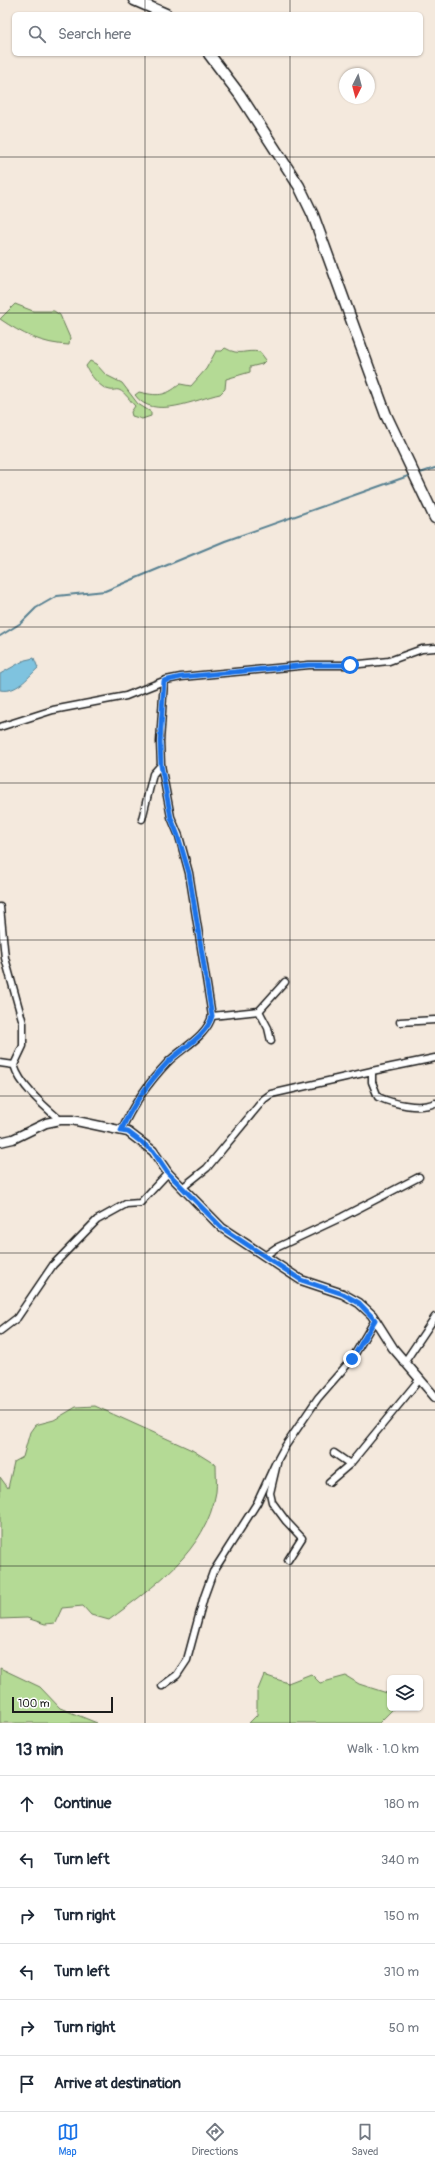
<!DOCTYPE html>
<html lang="en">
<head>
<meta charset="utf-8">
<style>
  :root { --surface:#fff; --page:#f6f6f7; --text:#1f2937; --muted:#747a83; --line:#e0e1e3; --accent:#1a73e8 }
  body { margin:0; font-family:Pangolin,sans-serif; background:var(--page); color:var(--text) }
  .controls { position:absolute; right:12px; bottom:12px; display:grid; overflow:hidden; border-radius:6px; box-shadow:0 1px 3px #0004 }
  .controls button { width:36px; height:36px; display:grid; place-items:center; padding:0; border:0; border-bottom:1px solid var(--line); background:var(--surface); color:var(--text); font:20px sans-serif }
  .compass { position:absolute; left:339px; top:68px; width:36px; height:36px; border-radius:50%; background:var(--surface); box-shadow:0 1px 3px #0004; rotate:186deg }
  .scale { position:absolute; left:12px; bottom:10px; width:101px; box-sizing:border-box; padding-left:4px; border:2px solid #1c1c1c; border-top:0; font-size:11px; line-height:14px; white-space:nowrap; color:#1c1c1c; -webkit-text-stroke:3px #fff; paint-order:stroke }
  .stop { position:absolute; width:12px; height:12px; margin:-9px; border:3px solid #1a73e8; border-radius:50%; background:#fff }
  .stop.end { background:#1a73e8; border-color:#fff; box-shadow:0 1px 4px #0008 }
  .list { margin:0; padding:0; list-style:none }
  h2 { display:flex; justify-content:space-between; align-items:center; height:52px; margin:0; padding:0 16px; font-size:17px }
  h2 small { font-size:13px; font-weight:400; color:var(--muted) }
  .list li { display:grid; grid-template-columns:26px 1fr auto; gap:12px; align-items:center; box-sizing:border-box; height:56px; padding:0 16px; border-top:1px solid var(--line) }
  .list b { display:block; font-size:15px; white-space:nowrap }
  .list em { font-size:13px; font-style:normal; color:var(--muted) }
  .icon { flex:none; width:22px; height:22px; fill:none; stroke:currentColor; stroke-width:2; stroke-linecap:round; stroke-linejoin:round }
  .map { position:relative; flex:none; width:435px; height:1723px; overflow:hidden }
  .search { position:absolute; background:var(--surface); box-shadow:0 1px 3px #0004; left:12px; right:12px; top:12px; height:44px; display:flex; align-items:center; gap:10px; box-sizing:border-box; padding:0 14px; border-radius:6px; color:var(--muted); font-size:15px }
  .sheet { height:388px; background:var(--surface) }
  nav { display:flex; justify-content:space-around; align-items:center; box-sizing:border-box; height:56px; border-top:1px solid var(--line); background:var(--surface); font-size:11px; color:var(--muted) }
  nav a { display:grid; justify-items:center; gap:2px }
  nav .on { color:var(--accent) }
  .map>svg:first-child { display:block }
  .green { fill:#b4da95; stroke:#687b58 }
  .water { fill:#7fc3df; stroke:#578091 }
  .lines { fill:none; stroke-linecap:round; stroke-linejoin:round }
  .stream { stroke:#578091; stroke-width:2 }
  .minor-casing { stroke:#1c1c1c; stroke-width:9 }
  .tertiary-casing { stroke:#1c1c1c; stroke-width:11 }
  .primary-casing { stroke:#1c1c1c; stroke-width:13 }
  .minor { stroke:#fff; stroke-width:6 }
  .tertiary { stroke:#fff; stroke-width:8 }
  .primary { stroke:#fff; stroke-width:10 }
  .route { stroke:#1a73e8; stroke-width:5 }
  .grid { fill:none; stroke:#1c1c1c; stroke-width:1; stroke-opacity:0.55 }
</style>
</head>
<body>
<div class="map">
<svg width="435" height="1723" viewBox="0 0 435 1723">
  <rect width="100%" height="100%" fill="#f4e9dd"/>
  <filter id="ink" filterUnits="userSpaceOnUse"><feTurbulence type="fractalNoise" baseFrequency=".025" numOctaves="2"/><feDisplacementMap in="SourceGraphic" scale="8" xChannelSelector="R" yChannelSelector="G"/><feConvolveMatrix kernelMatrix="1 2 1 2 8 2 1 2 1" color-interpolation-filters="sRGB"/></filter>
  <g filter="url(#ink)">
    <g class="green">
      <path d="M 15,304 L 33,311 L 54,311 L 60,315 L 70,338 L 69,345 C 42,344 22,334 0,319 Z"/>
      <path d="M 225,348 C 241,357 244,349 260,352 L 266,360 L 262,364 L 250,367 L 250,372 L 226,379 L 225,389 L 220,394 C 196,399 153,421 135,395 L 139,392 C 157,396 165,397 180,384 L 191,386 L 206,369 L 216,351 L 222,351 Z"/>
      <path d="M 90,361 L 96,364 L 106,375 L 122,383 L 138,404 L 151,412 L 151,416 L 142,419 L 132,416 L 131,412 L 135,406 C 130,401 126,393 119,390 C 116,389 113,391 110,390 C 101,389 89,374 86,366 Z"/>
      <path d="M 95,1406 L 192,1450 L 216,1465 C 216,1474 217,1484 216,1492 C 206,1552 154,1586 109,1620 L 91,1615 L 83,1606 L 62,1608 L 55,1623 L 45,1624 L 27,1618 L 0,1619 L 0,1477 L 8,1488 L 14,1462 L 23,1457 L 30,1432 L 35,1425 L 54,1420 L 76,1407 Z"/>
      <path d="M 0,1668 L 40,1687 L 60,1708 L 97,1723 L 0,1723 Z"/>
      <path d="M 311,1674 L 320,1683 L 346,1676 L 359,1684 L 390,1694 L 390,1708 L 393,1709 L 379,1723 L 249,1723 L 257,1715 L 257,1692 L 264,1675 L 288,1683 Z"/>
    </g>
    <path class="water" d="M 34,658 L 38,668 C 27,678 17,693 0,690 L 0,674 L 25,660 Z"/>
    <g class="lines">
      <g class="stream">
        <path d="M 417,474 L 435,468"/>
        <path d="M 0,636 L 21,623 L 36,608 L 57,596 L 105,591 L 225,541 L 411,475"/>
      </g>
      <defs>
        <g id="minor">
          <path d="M 0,727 L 53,710 L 126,696 L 166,680 L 181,677 L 309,665 L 350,665 L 389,661 L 422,649 L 435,648"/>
          <path d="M 142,819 L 153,774 L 161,765"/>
          <path d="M 0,907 L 5,958 L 23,1023 L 23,1046 L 14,1065 C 20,1086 44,1106 60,1120"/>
          <path d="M 259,1011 L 268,1028 L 271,1041"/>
          <path d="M 212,1016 L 259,1011 L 285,982"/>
          <path d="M 400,1022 L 435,1020"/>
          <path d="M 0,1063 L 14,1065"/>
          <path d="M 372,1071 L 435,1058"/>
          <path d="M 121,1131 C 132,1106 149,1082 168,1062 C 182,1048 207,1036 212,1016 L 189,873 L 179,836 L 171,817 L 161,765 L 160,742 L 164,681"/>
          <path d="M 182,1188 L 207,1168 L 264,1099 L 271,1094 L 372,1071 L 372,1082 L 378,1097 C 394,1104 419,1110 435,1103"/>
          <path d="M 266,1255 L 276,1248 L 342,1217 L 419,1177"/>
          <path d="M 0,1331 L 17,1318 L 53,1265 L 97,1220 L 126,1204 L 140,1203 L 168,1173"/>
          <path d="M 404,1363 L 435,1317"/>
          <path d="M 334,1453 L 350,1464"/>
          <path d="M 329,1482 L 350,1464 L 419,1380"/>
          <path d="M 288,1560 L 302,1538 L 286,1521 L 272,1502 L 270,1493 L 278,1459 L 284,1448 L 318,1398 L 352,1359 L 375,1320"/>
          <path d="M 162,1686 L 177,1675 L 187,1660 L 204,1597 L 213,1572 L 257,1503 L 276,1462"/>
        </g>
        <path id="tertiary" d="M 0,1142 L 13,1139 L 46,1123 L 60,1120 L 72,1120 L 128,1132 L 153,1151 L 168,1173 L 222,1228 L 301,1280 L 343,1294 L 359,1303 L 372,1315 L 393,1348 L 435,1397"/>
        <g id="primary">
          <path d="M 134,0 L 166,14"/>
          <path d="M 209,54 L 240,95 L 299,186 L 313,215 L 386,415 L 435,518"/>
        </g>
      </defs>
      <use href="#minor" class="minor-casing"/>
      <use href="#tertiary" class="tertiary-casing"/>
      <use href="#primary" class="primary-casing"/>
      <use href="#minor" class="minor"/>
      <use href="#tertiary" class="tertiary"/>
      <use href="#primary" class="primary"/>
    </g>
  </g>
  <g class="lines" filter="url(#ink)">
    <path class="route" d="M 350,665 L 309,665 L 181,677 L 164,681 L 160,742 L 161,765 L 171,818 L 178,836 L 189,873 L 212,1016 C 207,1036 182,1048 168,1062 C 149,1082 132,1105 121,1131 L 128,1132 L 153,1151 L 168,1173 L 222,1228 L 301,1280 L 343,1294 L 359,1303 L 375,1320 L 352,1359"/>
  </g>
  <path class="grid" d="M 145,0 L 145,14M 290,0 L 290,14M 145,54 L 145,1723M 290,54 L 290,1723M 0,157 L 435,157M 0,313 L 435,313M 0,470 L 435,470M 0,627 L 435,627M 0,783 L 435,783M 0,940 L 435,940M 0,1096 L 435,1096M 0,1253 L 435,1253M 0,1410 L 435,1410M 0,1566 L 435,1566"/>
</svg>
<div class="controls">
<button><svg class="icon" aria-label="layers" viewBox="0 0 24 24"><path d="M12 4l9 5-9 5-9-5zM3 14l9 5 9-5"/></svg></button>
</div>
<svg class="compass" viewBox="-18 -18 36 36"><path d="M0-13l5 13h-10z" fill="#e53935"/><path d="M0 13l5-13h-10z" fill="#747a83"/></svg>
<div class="scale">100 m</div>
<div class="stop" style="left:350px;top:665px"></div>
<div class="stop end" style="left:352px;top:1359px"></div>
<div class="search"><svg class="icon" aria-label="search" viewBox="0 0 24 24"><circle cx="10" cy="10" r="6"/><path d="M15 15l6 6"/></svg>Search here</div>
</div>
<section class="sheet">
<h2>13 min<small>Walk · 1.0 km</small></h2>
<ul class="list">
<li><svg class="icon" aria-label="ahead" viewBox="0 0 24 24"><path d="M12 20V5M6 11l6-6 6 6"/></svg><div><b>Continue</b></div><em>180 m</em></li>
<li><svg class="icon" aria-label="left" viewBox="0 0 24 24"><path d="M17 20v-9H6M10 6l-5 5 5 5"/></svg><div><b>Turn left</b></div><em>340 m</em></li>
<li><svg class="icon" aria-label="right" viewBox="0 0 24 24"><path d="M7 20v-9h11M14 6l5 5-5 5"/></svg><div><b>Turn right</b></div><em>150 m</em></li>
<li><svg class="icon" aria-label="left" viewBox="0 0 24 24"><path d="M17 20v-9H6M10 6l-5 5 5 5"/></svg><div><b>Turn left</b></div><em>310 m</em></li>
<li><svg class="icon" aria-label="right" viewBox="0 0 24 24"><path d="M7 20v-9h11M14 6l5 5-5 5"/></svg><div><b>Turn right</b></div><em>50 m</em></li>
<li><svg class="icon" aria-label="arrive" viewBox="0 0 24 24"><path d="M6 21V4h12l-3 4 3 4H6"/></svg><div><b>Arrive at destination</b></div></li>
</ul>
</section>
<nav>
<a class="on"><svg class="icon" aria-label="map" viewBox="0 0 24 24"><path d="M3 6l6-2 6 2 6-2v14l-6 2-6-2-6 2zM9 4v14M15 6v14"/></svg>Map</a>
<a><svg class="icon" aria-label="directions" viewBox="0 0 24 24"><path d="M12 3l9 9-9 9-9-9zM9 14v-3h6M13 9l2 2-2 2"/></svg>Directions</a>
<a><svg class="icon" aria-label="saved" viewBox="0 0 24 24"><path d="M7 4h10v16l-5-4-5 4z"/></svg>Saved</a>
</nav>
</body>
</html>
